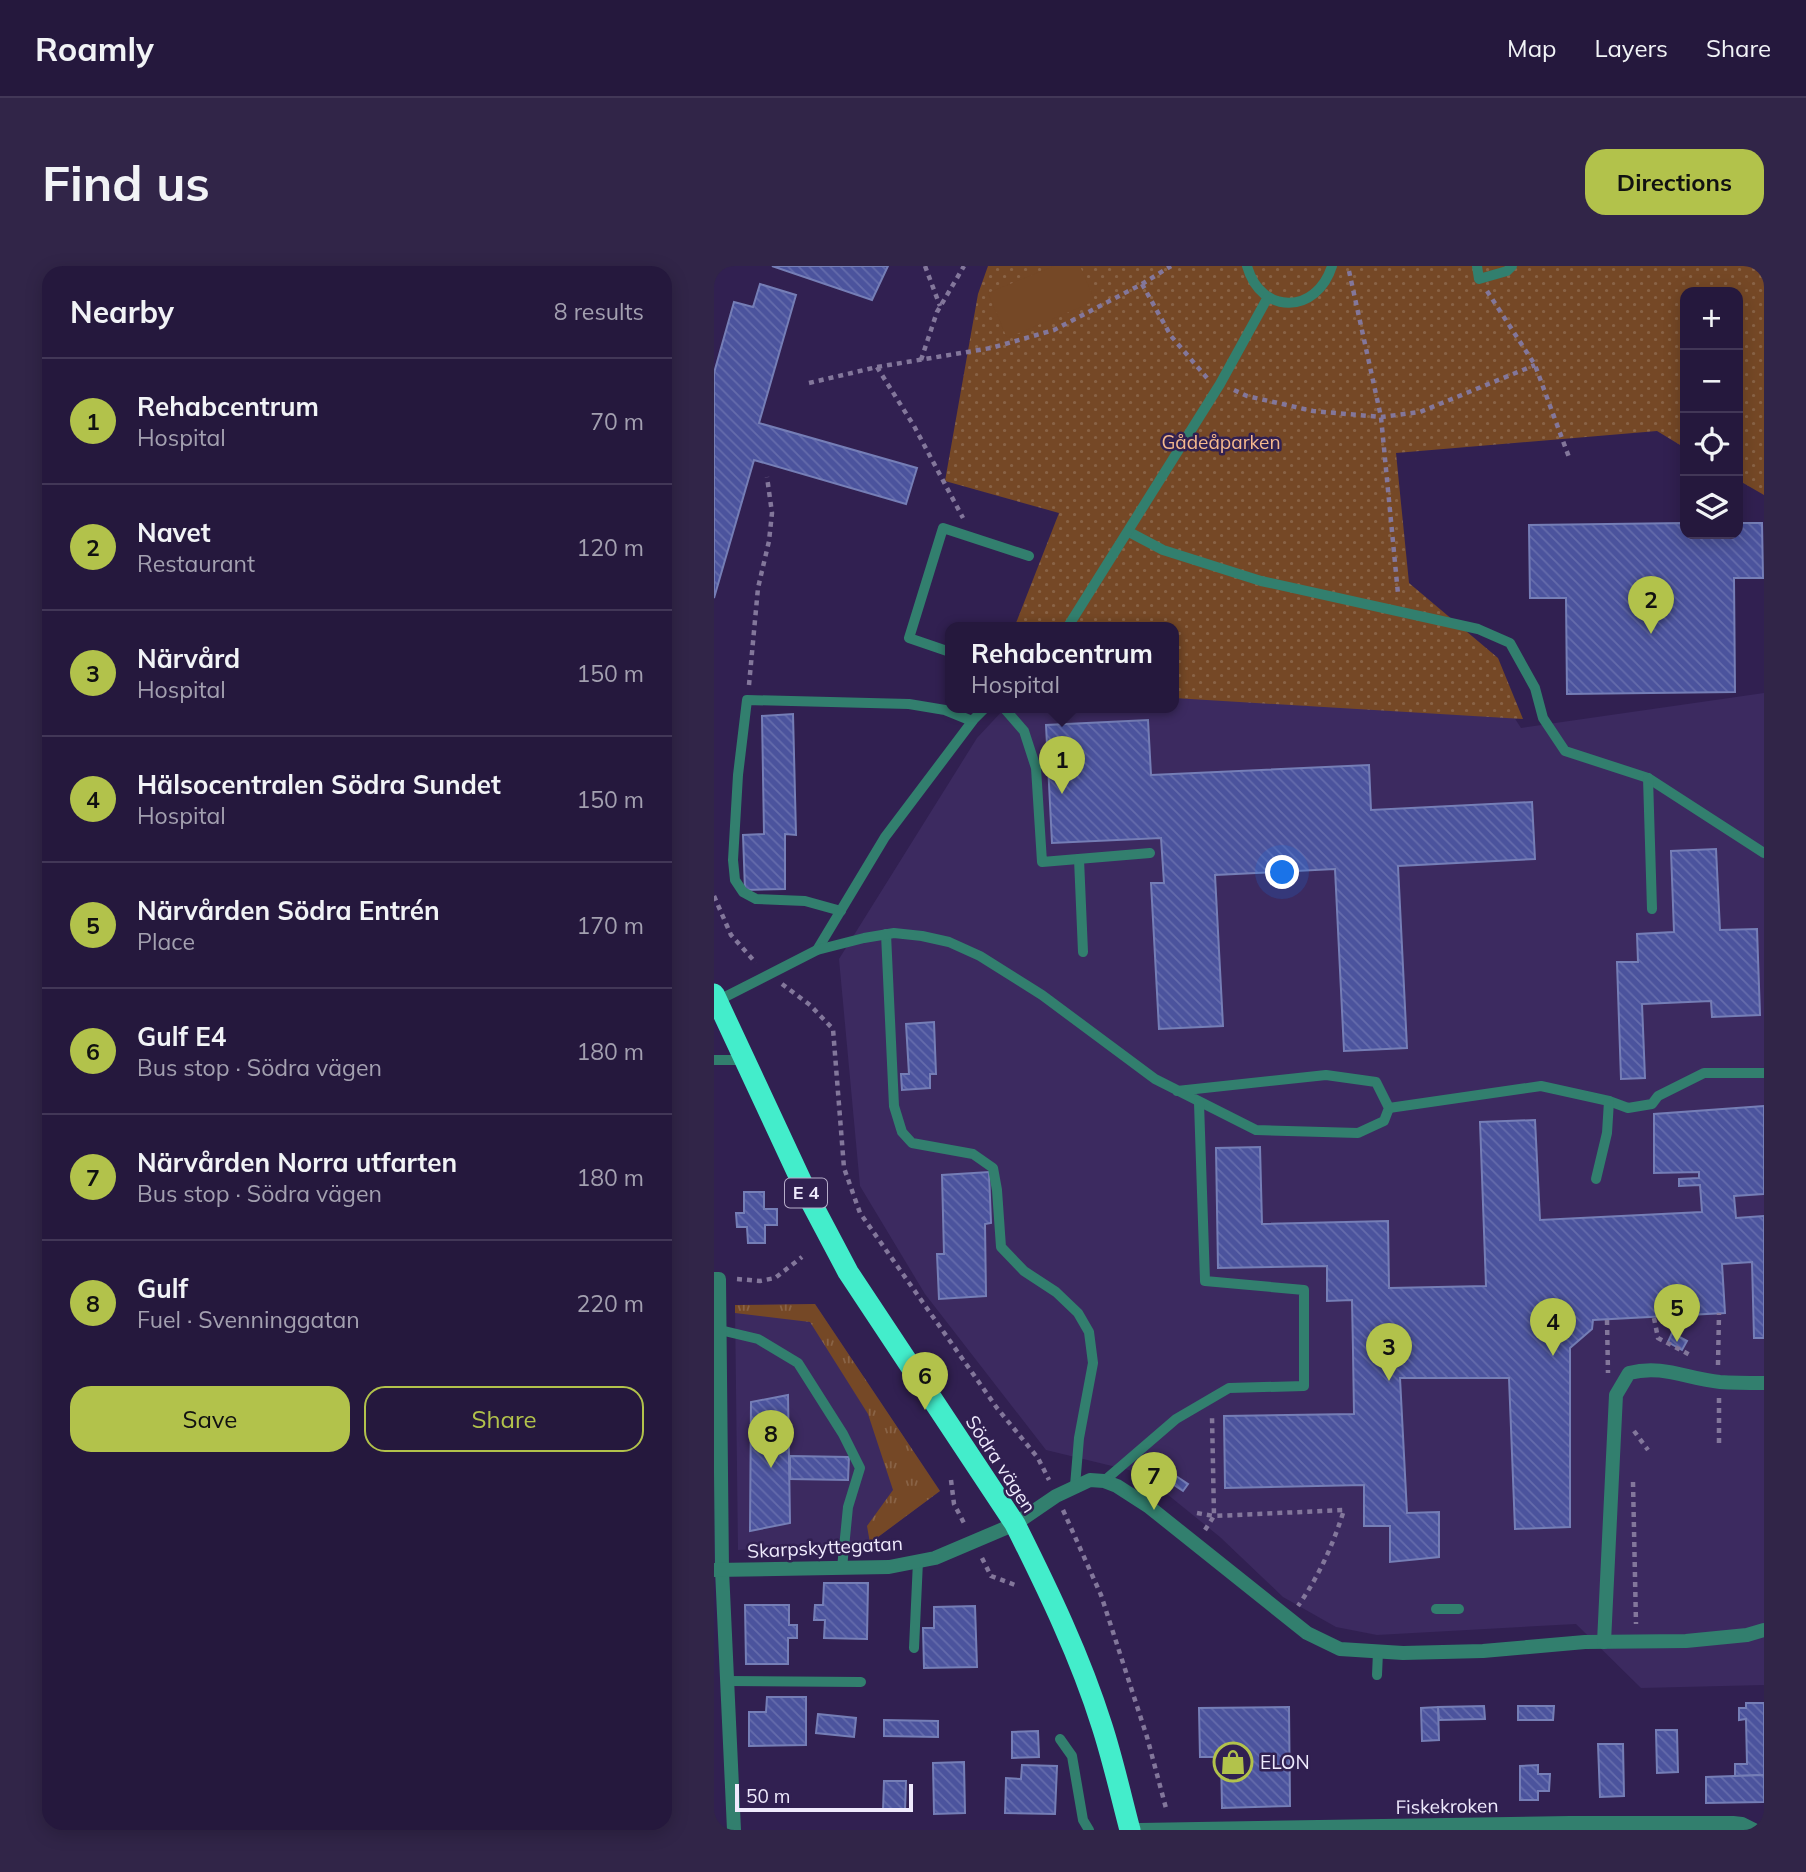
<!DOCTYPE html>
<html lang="en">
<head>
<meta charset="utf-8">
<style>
  :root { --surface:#25183d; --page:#312548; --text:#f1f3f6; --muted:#a3a0b0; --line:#423757; --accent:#b2c24b }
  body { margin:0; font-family:Mulish,sans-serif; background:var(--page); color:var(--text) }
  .controls { position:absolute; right:21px; top:21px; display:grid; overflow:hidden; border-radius:14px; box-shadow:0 4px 18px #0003 }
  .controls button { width:63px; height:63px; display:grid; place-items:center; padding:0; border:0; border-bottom:2px solid var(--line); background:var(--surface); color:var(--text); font:35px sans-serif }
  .scale { position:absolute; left:21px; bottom:18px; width:178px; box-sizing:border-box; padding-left:7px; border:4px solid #efeafd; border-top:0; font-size:19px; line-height:24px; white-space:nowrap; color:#efeafd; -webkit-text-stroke:5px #312051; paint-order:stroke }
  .you { position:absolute; left:569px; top:607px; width:24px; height:24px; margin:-18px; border:5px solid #fff; border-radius:50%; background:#1a73e8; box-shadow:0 0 0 10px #1a73e833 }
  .badge { display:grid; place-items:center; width:46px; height:46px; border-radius:50%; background:var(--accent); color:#111; font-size:23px; font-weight:700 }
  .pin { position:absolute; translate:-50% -58px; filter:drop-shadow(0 2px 4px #0008) }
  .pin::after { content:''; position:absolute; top:37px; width:24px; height:21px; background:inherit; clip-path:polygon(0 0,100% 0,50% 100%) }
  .popup { position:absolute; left:231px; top:356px; width:234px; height:91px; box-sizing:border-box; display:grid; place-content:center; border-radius:14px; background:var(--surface); filter:drop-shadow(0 2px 5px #0005); font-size:23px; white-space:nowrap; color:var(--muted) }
  .popup b { font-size:26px; color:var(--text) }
  .popup::after { content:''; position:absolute; left:50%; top:100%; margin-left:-14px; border:14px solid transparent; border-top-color:var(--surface) }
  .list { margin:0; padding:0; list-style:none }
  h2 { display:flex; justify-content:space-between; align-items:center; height:91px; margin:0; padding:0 28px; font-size:30px }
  h2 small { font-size:23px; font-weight:400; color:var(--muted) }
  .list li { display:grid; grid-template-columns:46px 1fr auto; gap:21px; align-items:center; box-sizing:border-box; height:126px; padding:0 28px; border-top:2px solid var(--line) }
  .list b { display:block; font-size:26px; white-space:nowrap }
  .list p { margin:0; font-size:23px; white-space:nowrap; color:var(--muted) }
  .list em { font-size:23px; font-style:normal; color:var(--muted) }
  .actions { display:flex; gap:14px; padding:21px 28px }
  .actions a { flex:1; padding:16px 0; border:2px solid var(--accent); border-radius:21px; text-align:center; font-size:24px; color:var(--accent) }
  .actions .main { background:var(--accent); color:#111 }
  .icon { flex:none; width:38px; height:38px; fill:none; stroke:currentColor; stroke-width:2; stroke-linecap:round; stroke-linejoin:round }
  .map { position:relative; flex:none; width:1050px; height:1564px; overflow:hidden; border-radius:21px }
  header { display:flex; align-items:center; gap:42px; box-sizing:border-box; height:98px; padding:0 35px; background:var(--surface); border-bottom:2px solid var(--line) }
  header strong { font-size:33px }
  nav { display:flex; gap:38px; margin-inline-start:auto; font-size:24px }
  .intro { display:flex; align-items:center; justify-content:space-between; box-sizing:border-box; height:168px; padding:0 42px }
  h1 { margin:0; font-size:49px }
  .button { padding:18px 32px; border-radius:21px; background:var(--accent); color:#111; font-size:24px; font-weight:700 }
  main { display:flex; gap:42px; padding:0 42px }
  aside { flex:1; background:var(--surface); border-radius:21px; box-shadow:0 4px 18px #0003 }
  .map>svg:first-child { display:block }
  .built { fill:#3c2a60 }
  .grass { fill:url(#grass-tufts) }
  .park { fill:url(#park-dots) }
  .pitch { fill:#754826 }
  .building { fill:url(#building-back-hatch); stroke:#757eb6; stroke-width:2 }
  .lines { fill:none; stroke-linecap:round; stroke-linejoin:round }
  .path { stroke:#83779b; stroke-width:4.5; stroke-dasharray:5 5; stroke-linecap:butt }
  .lane { stroke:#327f6e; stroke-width:10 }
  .street { stroke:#327f6e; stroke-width:14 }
  .highway { stroke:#43edcb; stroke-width:21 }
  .labels { text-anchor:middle; stroke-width:5; stroke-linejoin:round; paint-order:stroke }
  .shield { fill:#312051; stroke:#b6adc9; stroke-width:2 }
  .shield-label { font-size:18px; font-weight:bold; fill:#efeafd }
  .park-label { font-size:19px; fill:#f5b98e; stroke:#312051 }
  .street-label { font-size:19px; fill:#efeafd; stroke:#312051 }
  .poi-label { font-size:19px; fill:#efeafd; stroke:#312051; text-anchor:start }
</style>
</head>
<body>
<header>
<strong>Roamly</strong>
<nav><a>Map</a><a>Layers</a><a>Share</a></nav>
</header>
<div class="intro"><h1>Find us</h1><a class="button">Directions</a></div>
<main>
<aside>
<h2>Nearby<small>8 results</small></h2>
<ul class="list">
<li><span class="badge">1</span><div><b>Rehabcentrum</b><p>Hospital</p></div><em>70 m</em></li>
<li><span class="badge">2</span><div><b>Navet</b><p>Restaurant</p></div><em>120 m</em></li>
<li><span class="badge">3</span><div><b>Närvård</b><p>Hospital</p></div><em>150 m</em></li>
<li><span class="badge">4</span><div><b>Hälsocentralen Södra Sundet</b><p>Hospital</p></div><em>150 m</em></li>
<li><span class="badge">5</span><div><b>Närvården Södra Entrén</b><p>Place</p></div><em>170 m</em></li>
<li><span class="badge">6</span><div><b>Gulf E4</b><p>Bus stop · Södra vägen</p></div><em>180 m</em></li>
<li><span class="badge">7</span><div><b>Närvården Norra utfarten</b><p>Bus stop · Södra vägen</p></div><em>180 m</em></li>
<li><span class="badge">8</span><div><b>Gulf</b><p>Fuel · Svenninggatan</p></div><em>220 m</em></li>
</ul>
<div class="actions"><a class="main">Save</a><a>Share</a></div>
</aside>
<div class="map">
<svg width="1050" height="1564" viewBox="0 0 1050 1564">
  <defs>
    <pattern id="grass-tufts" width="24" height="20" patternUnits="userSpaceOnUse" patternTransform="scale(1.75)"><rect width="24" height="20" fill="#754826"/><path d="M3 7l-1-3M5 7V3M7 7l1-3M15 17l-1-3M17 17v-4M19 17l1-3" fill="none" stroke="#896346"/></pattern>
    <pattern id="park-dots" width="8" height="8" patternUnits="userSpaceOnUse" patternTransform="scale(1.75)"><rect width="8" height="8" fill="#754826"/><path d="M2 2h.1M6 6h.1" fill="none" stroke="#896346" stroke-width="1.8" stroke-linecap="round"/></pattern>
    <pattern id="building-back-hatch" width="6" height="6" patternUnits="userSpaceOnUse" patternTransform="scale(1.75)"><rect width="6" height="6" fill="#4b539d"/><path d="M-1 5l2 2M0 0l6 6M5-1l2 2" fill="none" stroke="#656cac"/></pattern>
  </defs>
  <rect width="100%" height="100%" fill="#312051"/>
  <g class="built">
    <path d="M 424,301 L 752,377 L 807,462 L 1050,427 L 1050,1419 L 927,1422 L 862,1358 L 663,1369 L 622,1361 L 569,1331 L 506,1271 L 427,1207 L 332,1184 L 211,1028 L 146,920 L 125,693 L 263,472 L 291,442 L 460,442 L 460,362 Z"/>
    <path d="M 101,1038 L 226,1225 L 156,1277 L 24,1284 L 21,1039 Z"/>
  </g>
  <path class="grass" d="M 101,1038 L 226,1225 L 156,1277 L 153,1260 L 179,1224 L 154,1148 L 96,1056 L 21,1047 L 21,1039 Z"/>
  <path class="park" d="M 274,0 L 1050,0 L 1050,229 L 1024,214 L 1024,26 L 971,26 L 971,182 L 943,165 L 682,187 L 695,317 L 784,392 L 809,453 L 460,432 L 460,362 L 300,362 L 345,247 L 231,215 L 264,28 Z"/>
  <path class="pitch" d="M 340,0 L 366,0 L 381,35 L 293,72 L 274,27 Z"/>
  <g class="building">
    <path d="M 58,0 L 174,0 L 158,34 Z"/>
    <path d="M 46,18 L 82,29 L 45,157 L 203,202 L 192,238 L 40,194 L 0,332 L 0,107 L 20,36 L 39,41 Z"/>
    <path d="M 971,257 L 971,268 L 1024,268 L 1024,257 L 1048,257 L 1049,312 L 1020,312 L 1021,426 L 853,428 L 852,332 L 816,332 L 815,259 Z"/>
    <path d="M 79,448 L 82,569 L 71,568 L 71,623 L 31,624 L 29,569 L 50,568 L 48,450 Z"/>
    <path d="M 434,454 L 437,509 L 655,499 L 657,544 L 818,536 L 821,593 L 684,600 L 693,782 L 630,785 L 621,603 L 501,609 L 509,760 L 445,763 L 437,617 L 450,617 L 447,572 L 338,577 L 332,459 Z"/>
    <path d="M 1002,583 L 1006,664 L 1043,663 L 1046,749 L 998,751 L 997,735 L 928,738 L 931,812 L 907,813 L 903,696 L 924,696 L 923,668 L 960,666 L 957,585 Z"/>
    <path d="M 220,756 L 222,808 L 216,808 L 216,822 L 188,824 L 187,808 L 195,808 L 192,758 Z"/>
    <path d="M 1050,840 L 1050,928 L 1020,930 L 1022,952 L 1050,950 L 1050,1072 L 1040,1072 L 1038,996 L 1008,998 L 1011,1047 L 879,1054 L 878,1063 L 856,1082 L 856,1261 L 801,1263 L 795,1112 L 686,1112 L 693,1247 L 725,1246 L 725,1291 L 676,1296 L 676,1260 L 650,1260 L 650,1219 L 511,1222 L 510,1150 L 640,1148 L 639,1085 L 638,1034 L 613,1035 L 613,1000 L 504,1002 L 502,882 L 546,881 L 548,958 L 674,955 L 675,1022 L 772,1020 L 766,856 L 821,854 L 826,954 L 988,946 L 986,919 L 965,920 L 965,913 L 985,912 L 985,906 L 940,907 L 940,848 Z"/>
    <path d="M 275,906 L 277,957 L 271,958 L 272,1030 L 225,1033 L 223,988 L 230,988 L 228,909 Z"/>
    <path d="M 30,926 L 50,926 L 50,943 L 63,943 L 63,959 L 51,959 L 51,977 L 34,977 L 33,961 L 23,961 L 22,947 L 30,947 Z"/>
    <path d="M 958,1067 L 973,1075 L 968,1084 L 954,1076 Z"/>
    <path d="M 74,1129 L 76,1257 L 36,1265 L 37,1136 Z"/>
    <path d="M 76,1190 L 135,1191 L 134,1214 L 76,1213 Z"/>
    <path d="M 462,1210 L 474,1218 L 469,1225 L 457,1217 Z"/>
    <path d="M 110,1317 L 154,1317 L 153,1373 L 110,1372 L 111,1354 L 100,1354 L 101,1339 L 109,1339 Z"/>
    <path d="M 31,1339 L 75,1339 L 75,1359 L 83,1359 L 83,1372 L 74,1372 L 74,1398 L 32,1398 Z"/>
    <path d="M 261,1340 L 263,1401 L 210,1402 L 209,1362 L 220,1362 L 220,1341 Z"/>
    <path d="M 53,1431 L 92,1431 L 92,1479 L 35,1480 L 35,1446 L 52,1446 Z"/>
    <path d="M 1032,1437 L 1050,1437 L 1050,1509 L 1021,1510 L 1021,1498 L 1033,1498 L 1032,1453 L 1025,1454 L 1025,1442 L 1032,1442 Z"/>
    <path d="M 770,1440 L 771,1453 L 725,1454 L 724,1441 Z"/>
    <path d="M 804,1440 L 840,1440 L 839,1454 L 804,1454 Z"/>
    <path d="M 575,1441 L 576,1540 L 508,1542 L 507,1491 L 486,1491 L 485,1442 Z"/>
    <path d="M 724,1441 L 725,1474 L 708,1475 L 707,1442 Z"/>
    <path d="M 104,1448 L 142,1452 L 140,1471 L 102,1467 Z"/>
    <path d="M 170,1454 L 224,1455 L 224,1471 L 170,1470 Z"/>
    <path d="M 942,1464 L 963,1464 L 964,1506 L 943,1507 Z"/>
    <path d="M 324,1465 L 325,1491 L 298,1492 L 298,1466 Z"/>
    <path d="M 884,1478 L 909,1478 L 910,1530 L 886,1531 Z"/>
    <path d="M 250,1496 L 251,1547 L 220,1548 L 219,1497 Z"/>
    <path d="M 308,1499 L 343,1500 L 341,1548 L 291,1547 L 292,1512 L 307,1513 Z"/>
    <path d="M 824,1499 L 824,1508 L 836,1508 L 835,1525 L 824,1525 L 824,1534 L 806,1534 L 806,1500 Z"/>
    <path d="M 1050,1509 L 1050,1536 L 992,1537 L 992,1511 Z"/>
    <path d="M 170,1515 L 192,1515 L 191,1545 L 169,1545 Z"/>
  </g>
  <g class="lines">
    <g class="path">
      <path d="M 211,0 L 226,40"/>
      <path d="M 635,5 L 667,151 L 684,328"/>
      <path d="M 428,18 L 457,70 L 493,112"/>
      <path d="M 773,25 L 821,99 L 856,194"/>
      <path d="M 207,94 L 223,46 L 250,0"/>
      <path d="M 163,101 L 200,160 L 249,252"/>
      <path d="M 95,117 L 163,101 L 277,82 L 340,64 L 428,18 L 457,0"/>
      <path d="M 520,124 L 533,130 L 599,145 L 667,151 L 706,146 L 821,99"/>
      <path d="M 35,419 L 44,322 L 55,275 L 58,247 L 53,211"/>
      <path d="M 0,630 L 17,669 L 42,697"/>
      <path d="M 68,718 L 96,739 L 119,763 L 130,902 L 146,947 L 283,1142 L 324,1192 L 335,1214"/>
      <path d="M 23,1013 L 46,1015 L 61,1012 L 88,991"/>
      <path d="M 940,1052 L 944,1072 L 978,1090"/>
      <path d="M 893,1054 L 894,1107"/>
      <path d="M 1004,1099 L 1005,1047"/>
      <path d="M 1005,1132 L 1005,1180"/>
      <path d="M 920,1165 L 934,1184"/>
      <path d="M 237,1214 L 240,1238 L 251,1259"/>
      <path d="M 919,1216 L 922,1358"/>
      <path d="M 349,1244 L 387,1329 L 433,1471 L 453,1546"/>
      <path d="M 483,1247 L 500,1250 L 498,1150"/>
      <path d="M 491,1264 L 500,1250 L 630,1244 C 619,1279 605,1310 584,1340"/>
      <path d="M 268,1292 L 277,1310 L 301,1319"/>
    </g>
    <g class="lane">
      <path d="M 533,0 C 547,50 603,48 618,0"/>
      <path d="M 763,0 L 765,13 L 793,5 L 798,0"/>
      <path d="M 415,266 L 449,284 L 547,315 L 764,363 L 796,377 L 821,422 L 829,452 L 851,485 L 934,512 L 1050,587"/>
      <path d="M 353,362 L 506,118 L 554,31"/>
      <path d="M 236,386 L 195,372 L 229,262 L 315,290"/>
      <path d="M 290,442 L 310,465 L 322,502 L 328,596 L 436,587"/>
      <path d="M 934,512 L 938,643"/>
      <path d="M 365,593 L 369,686"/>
      <path d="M 127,645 L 91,635 L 42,633 L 29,626 L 21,614 L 19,594 L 24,509 L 33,434 L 195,438 L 231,444 L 258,455"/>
      <path d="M 172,668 L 180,840 L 188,866 L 198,877 L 259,888 L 279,902 L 283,924 L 287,981 L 310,1005 L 342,1026 L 364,1047 L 375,1066 L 379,1097 L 365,1172 L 361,1220"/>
      <path d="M 103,684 L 171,571 L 260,453 L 271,442"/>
      <path d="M 3,735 L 103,684 L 150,672 L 180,667 L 208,670 L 235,676 L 266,690 L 328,729 L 441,813 L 542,864 L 644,867 L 670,855 L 675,842 L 662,816 L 612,809 L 463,825"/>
      <path d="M 0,794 L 31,794"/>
      <path d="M 675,842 L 827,820 L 895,835 L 914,842 L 938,838 L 944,830 L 990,807 L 1050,807"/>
      <path d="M 882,913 L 893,867 L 895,835"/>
      <path d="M 6,1064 L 44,1073 L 84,1097 L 129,1168 L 146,1202 L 134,1241 L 128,1302"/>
      <path d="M 390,1215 L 462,1153 L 515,1122 L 590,1120 L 590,1024 L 491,1015 L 485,837"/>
      <path d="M 722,1343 L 745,1343"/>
      <path d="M 200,1382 L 204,1295"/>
      <path d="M 663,1409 L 664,1386"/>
      <path d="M 13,1415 L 147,1416"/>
      <path d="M 346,1473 L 358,1490 L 369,1554 L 375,1564"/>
    </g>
    <g class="street">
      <path d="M 0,1013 L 5,1013 L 8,1304 L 20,1564"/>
      <path d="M 0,1304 L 175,1301 L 221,1292 L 301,1258 L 342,1230 L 376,1214 L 390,1215 L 403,1220 L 434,1240 L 593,1367 L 626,1383 L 689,1387 L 769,1385 L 871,1376 L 972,1375 L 1033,1369 L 1050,1364"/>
      <path d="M 890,1376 L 902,1129 L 915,1107 C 949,1098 973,1113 1006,1116 C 1021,1117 1035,1117 1050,1117"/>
      <path d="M 425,1564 L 856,1557 L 1019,1557 L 1028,1558 L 1040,1564"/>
    </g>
    <path class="highway" d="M 0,728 L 97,936 L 134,1006 L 301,1258 C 334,1324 366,1390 388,1460 C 399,1494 407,1530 416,1564"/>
  </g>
  <defs>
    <symbol id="shop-ring" viewBox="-11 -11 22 22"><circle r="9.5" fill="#312051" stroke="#b2c24b" stroke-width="1.5"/><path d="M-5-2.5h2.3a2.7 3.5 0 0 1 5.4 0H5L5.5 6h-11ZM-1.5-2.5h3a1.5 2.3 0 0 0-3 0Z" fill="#b2c24b"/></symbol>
  </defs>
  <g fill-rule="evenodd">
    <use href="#shop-ring" x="497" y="1474" width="44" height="44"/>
  </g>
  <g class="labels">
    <rect class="shield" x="71" y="912.5" width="42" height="29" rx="5"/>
    <g class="shield-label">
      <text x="92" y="933">E 4</text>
    </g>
    <g class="park-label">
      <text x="507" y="183">Gådeåparken</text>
    </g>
    <g class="street-label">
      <text transform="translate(287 1198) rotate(57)" y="7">Södra vägen</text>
      <text transform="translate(111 1281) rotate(-3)" y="7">Skarpskyttegatan</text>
      <text transform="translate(733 1540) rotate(-1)" y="7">Fiskekroken</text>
    </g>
    <g class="poi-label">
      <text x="546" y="1503">ELON</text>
    </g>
  </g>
</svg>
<div class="controls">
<button>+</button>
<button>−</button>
<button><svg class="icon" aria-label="locate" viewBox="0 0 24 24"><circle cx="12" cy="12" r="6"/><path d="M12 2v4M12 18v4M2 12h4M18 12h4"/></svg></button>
<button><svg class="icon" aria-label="layers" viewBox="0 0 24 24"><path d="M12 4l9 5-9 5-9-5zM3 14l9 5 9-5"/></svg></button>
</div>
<div class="scale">50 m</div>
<div class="you"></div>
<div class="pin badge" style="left:348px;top:528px">1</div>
<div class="popup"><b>Rehabcentrum</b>Hospital</div>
<div class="pin badge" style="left:937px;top:368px">2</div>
<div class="pin badge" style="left:675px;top:1115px">3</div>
<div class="pin badge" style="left:839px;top:1090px">4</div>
<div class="pin badge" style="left:963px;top:1076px">5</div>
<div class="pin badge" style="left:211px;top:1144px">6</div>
<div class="pin badge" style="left:440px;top:1244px">7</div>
<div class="pin badge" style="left:57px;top:1202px">8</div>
</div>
</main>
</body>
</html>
